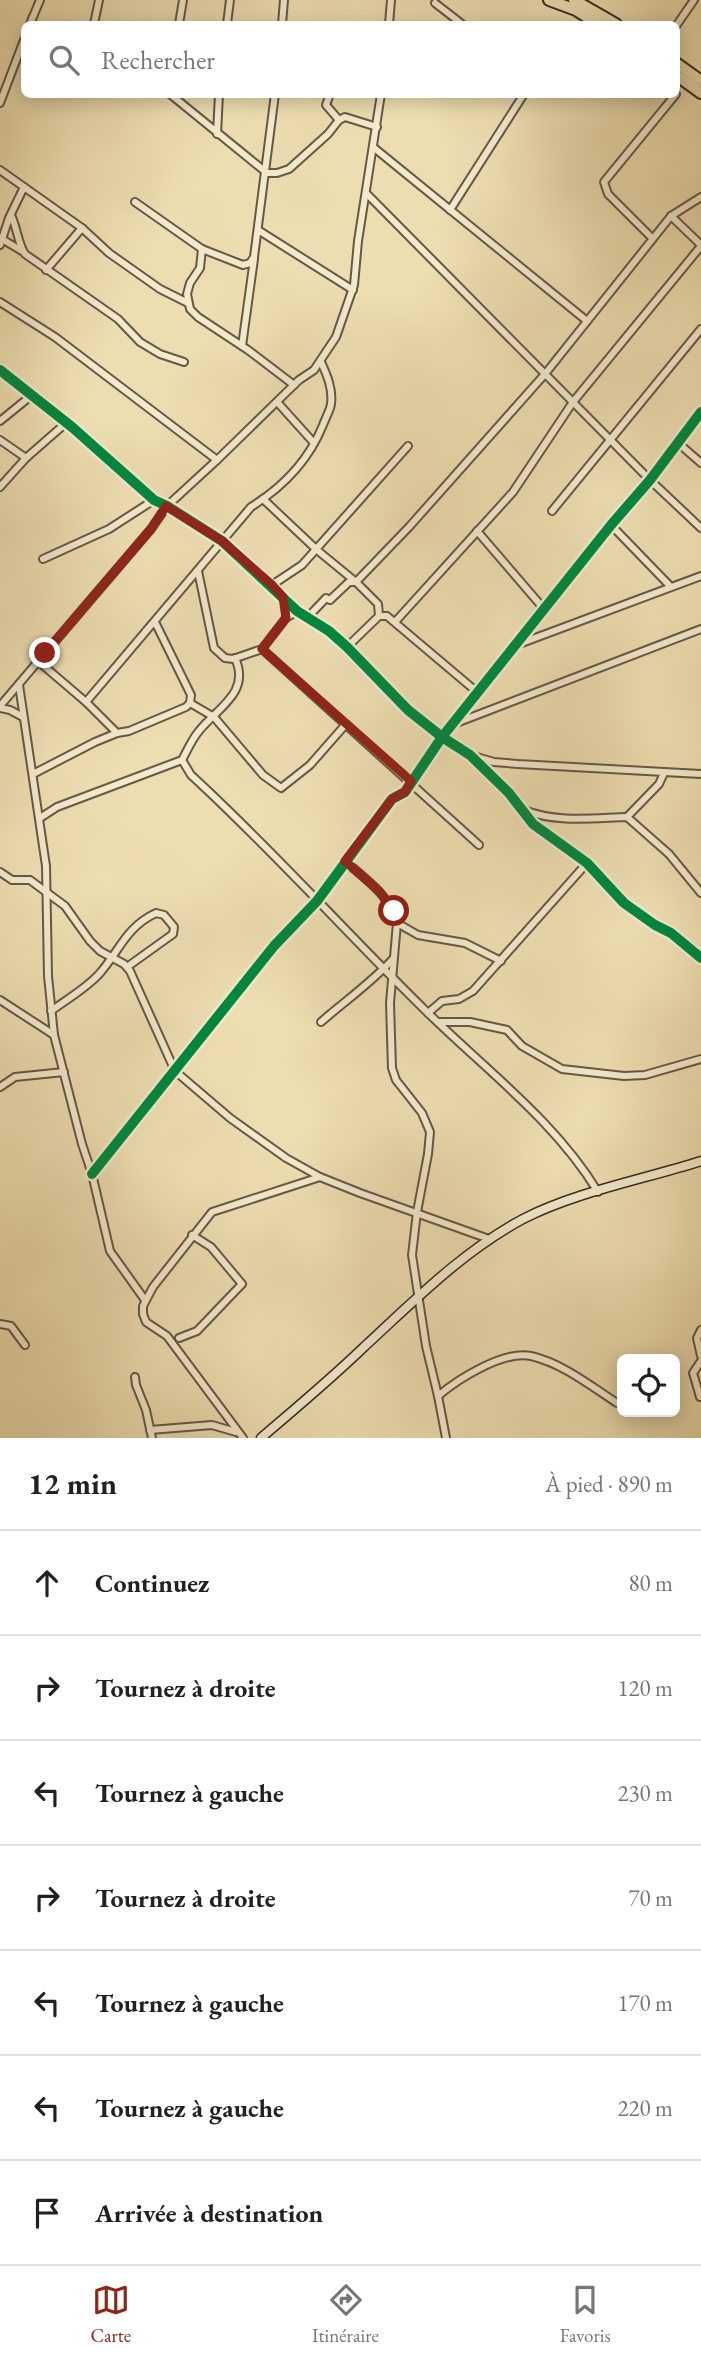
<!DOCTYPE html>
<html lang="fr">
<head>
<meta charset="utf-8">
<style>
  :root { --surface:#fff; --page:#f6f6f6; --text:#202124; --muted:#757577; --line:#e0e0e0; --accent:#8f2418 }
  body { margin:0; font-family:"EB Garamond",serif; background:var(--page); color:var(--text) }
  .controls { position:absolute; right:21px; bottom:21px; display:grid; overflow:hidden; border-radius:10px; box-shadow:0 4px 18px #0003 }
  .controls button { width:63px; height:63px; display:grid; place-items:center; padding:0; border:0; border-bottom:2px solid var(--line); background:var(--surface); color:var(--text); font:35px sans-serif }
  .stop { position:absolute; width:21px; height:21px; margin:-16px; border:5px solid #8f2418; border-radius:50%; background:#fff }
  .stop.end { background:#8f2418; border-color:#fff; box-shadow:0 2px 7px #0008 }
  .list { margin:0; padding:0; list-style:none }
  h2 { display:flex; justify-content:space-between; align-items:center; height:91px; margin:0; padding:0 28px; font-size:30px }
  h2 small { font-size:23px; font-weight:400; color:var(--muted) }
  .list li { display:grid; grid-template-columns:46px 1fr auto; gap:21px; align-items:center; box-sizing:border-box; height:105px; padding:0 28px; border-top:2px solid var(--line) }
  .list b { display:block; font-size:26px; white-space:nowrap }
  .list em { font-size:23px; font-style:normal; color:var(--muted) }
  .icon { flex:none; width:38px; height:38px; fill:none; stroke:currentColor; stroke-width:2; stroke-linecap:round; stroke-linejoin:round }
  .map { position:relative; flex:none; width:701px; height:1438px; overflow:hidden }
  .search { position:absolute; background:var(--surface); box-shadow:0 4px 18px #0003; left:21px; right:21px; top:21px; height:77px; display:flex; align-items:center; gap:18px; box-sizing:border-box; padding:0 24px; border-radius:10px; color:var(--muted); font-size:26px }
  .sheet { height:826px; background:var(--surface) }
  nav { display:flex; justify-content:space-around; align-items:center; box-sizing:border-box; height:98px; border-top:2px solid var(--line); background:var(--surface); font-size:19px; color:var(--muted) }
  nav a { display:grid; justify-items:center; gap:4px }
  nav .on { color:var(--accent) }
  .map>svg:first-child { display:block }
  .lines { fill:none; stroke-linecap:round; stroke-linejoin:round }
  .street-casing { stroke:#665747; stroke-width:10 }
  .secondary-casing { stroke:#392a24; stroke-width:11 }
  .highway-casing { stroke:#392a24; stroke-width:14 }
  .street { stroke:#f3eacc; stroke-width:6 }
  .secondary { stroke:#f3eacc; stroke-width:8 }
  .highway { stroke:#eddeb1; stroke-width:10 }
  .cycleway-casing { stroke:#f3eacc; stroke-width:15 }
  .cycleway { stroke:#00873e; stroke-width:10 }
  .route { stroke:#8f2418; stroke-width:9 }
</style>
</head>
<body>
<div class="map">
<svg width="701" height="1438" viewBox="0 0 701 1438">
  <rect width="100%" height="100%" fill="#eddeb1"/>
  <filter id="stains"><feTurbulence type="fractalNoise" baseFrequency=".00286" numOctaves="4"/><feColorMatrix values="0 0 0 0 .2 0 0 0 0 .09 0 0 0 0 .02 0 0 0 .5 -.17"/></filter>
  <radialGradient id="worn" r=".72"><stop offset=".6" stop-color="#630" stop-opacity="0"/><stop offset="1" stop-color="#630" stop-opacity=".3"/></radialGradient>
  <g class="lines">
    <defs>
      <g id="street">
        <path d="M 435,3 L 462,24"/>
        <path d="M 30,24 L 40,0"/>
        <path d="M 94,24 L 99,0"/>
        <path d="M 179,24 L 183,0"/>
        <path d="M 227,24 L 230,0"/>
        <path d="M 282,24 L 284,0"/>
        <path d="M 389,24 L 391,0"/>
        <path d="M 676,26 L 694,0"/>
        <path d="M 170,94 L 267,173 L 277,173 L 289,169 L 328,134 L 339,120 L 345,117 L 377,127"/>
        <path d="M 330,94 L 326,105 L 339,120"/>
        <path d="M 0,103 L 24,40"/>
        <path d="M 217,134 L 219,94"/>
        <path d="M 373,147 L 587,321"/>
        <path d="M 0,170 L 24,187"/>
        <path d="M 366,193 L 650,480 L 701,528"/>
        <path d="M 135,202 L 202,249 L 243,265 L 250,263 L 254,257 L 275,94"/>
        <path d="M 450,210 L 524,94"/>
        <path d="M 11,215 C 17,227 18,244 25,254 L 118,319 L 140,342 L 160,354 L 184,362"/>
        <path d="M 671,216 L 701,245"/>
        <path d="M 258,230 L 353,290"/>
        <path d="M 652,238 L 608,194 L 604,182 L 676,94"/>
        <path d="M 2,239 L 22,251"/>
        <path d="M 0,245 L 9,218 L 24,187 L 82,228 L 109,253 L 160,289 L 188,303"/>
        <path d="M 202,249 L 200,268 L 190,283 L 187,294 L 190,309 L 198,317 L 248,350 L 294,385"/>
        <path d="M 46,270 L 82,228"/>
        <path d="M 0,302 L 55,337 L 217,460"/>
        <path d="M 242,346 L 254,259"/>
        <path d="M 0,370 L 72,427 L 154,500 L 167,506 L 222,541 L 297,611 L 329,631 L 347,647 L 408,710 L 442,737 L 470,755 L 509,793 L 533,824 L 587,863 L 624,903 L 655,925 L 671,933 L 701,958"/>
        <path d="M 278,403 L 314,443"/>
        <path d="M 0,421 L 32,395"/>
        <path d="M 0,440 L 26,458"/>
        <path d="M 677,442 L 701,463"/>
        <path d="M 0,487 L 26,458 L 66,423"/>
        <path d="M 263,499 L 317,550 L 356,582 L 378,604 L 379,616"/>
        <path d="M 552,511 L 701,329"/>
        <path d="M 611,525 L 671,587"/>
        <path d="M 477,531 L 544,609"/>
        <path d="M 43,559 L 109,529 L 154,500"/>
        <path d="M 198,571 L 214,648 L 225,658 L 233,659 L 262,649 L 286,618 L 297,611"/>
        <path d="M 272,585 L 302,565 L 408,446"/>
        <path d="M 308,617 L 326,598 L 330,600 L 349,582 L 356,582 L 409,527 L 545,374 L 671,216 L 701,197"/>
        <path d="M 395,622 L 513,492 L 573,402 L 701,246"/>
        <path d="M 519,644 L 701,576"/>
        <path d="M 347,647 L 379,616 L 387,616 L 477,692"/>
        <path d="M 262,649 L 479,845"/>
        <path d="M 38,661 L 86,702 L 117,733"/>
        <path d="M 19,685 L 46,866 L 48,976 L 54,1035 L 82,1144 L 92,1174 L 110,1251 L 145,1300"/>
        <path d="M 86,702 L 251,507 C 283,487 309,460 323,425 C 325,419 330,411 331,404 C 333,389 327,375 321,362"/>
        <path d="M 190,703 L 214,717 L 263,775 L 281,788 L 310,765 L 346,724"/>
        <path d="M 0,706 L 151,529 L 167,506 L 217,460 L 299,380 L 314,370 L 336,337 L 354,285 L 358,241 L 381,94"/>
        <path d="M 0,708 L 10,710 L 23,717"/>
        <path d="M 451,725 L 701,629"/>
        <path d="M 473,756 L 494,762 L 518,764 L 701,774"/>
        <path d="M 182,760 L 191,775 C 273,850 347,934 427,1012 C 486,1070 555,1121 598,1192"/>
        <path d="M 33,774 L 95,742 L 117,733 L 129,731 L 186,707 L 190,703 L 191,695 L 155,622"/>
        <path d="M 524,810 C 556,823 593,818 627,817 L 669,854 L 701,893"/>
        <path d="M 627,817 L 659,784 L 664,773"/>
        <path d="M 40,818 L 57,807 L 182,760 C 187,751 192,739 199,731 C 217,708 251,693 235,658"/>
        <path d="M 345,861 C 365,879 391,896 397,923 L 390,1003 L 392,1068 L 396,1080 L 422,1113 L 430,1132 L 428,1154 L 417,1212 L 412,1255 L 426,1346 L 438,1396 L 446,1438"/>
        <path d="M 0,872 L 12,880 L 30,880 L 65,906 L 90,941 L 100,951 L 124,964 L 130,971 L 175,1071 L 230,1118 L 286,1158 L 320,1177 L 360,1193 L 489,1239"/>
        <path d="M 397,923 L 418,935 L 465,943 L 501,961"/>
        <path d="M 0,1000 L 54,1035"/>
        <path d="M 51,1011 C 67,999 87,988 100,973 C 120,950 126,927 156,913 L 164,915 L 174,927 L 173,934 L 127,967"/>
        <path d="M 428,1013 L 442,1001 L 459,999 L 473,991 L 587,863"/>
        <path d="M 321,1022 C 345,1001 371,983 393,959"/>
        <path d="M 438,1022 L 470,1022 L 507,1030 L 522,1046 L 562,1069 L 624,1076 L 645,1075 L 701,1059"/>
        <path d="M 0,1087 L 15,1077 L 64,1072"/>
        <path d="M 92,1174 L 274,946 L 317,901 L 392,799 L 405,792 L 442,737 L 611,525 L 650,480 L 701,412"/>
        <path d="M 0,1324 L 11,1326 L 25,1345"/>
        <path d="M 701,1330 L 697,1338 L 701,1356"/>
        <path d="M 179,1338 L 197,1331 L 242,1284 L 211,1247 L 192,1235"/>
        <path d="M 135,1377 L 136,1385 L 146,1410 L 152,1438"/>
        <path d="M 438,1396 C 458,1379 504,1350 531,1356 C 562,1363 591,1386 617,1403"/>
        <path d="M 700,1397 L 693,1373 L 701,1361"/>
        <path d="M 150,1430 L 212,1425 L 236,1432"/>
        <path d="M 243,1438 L 167,1336 L 146,1322 L 143,1314 L 143,1306 L 153,1287 L 212,1212 L 320,1177"/>
      </g>
      <path id="secondary" d="M 261,1438 C 296,1408 332,1378 365,1346 C 415,1300 463,1251 523,1219 C 575,1192 645,1179 701,1161"/>
      <g id="highway">
        <path d="M 549,0 L 576,10 L 598,24"/>
        <path d="M 574,0 L 616,24"/>
        <path d="M 676,63 L 701,81"/>
        <path d="M 676,75 L 701,93"/>
      </g>
    </defs>
    <use href="#street" class="street-casing"/>
    <use href="#secondary" class="secondary-casing"/>
    <use href="#highway" class="highway-casing"/>
    <use href="#street" class="street"/>
    <use href="#secondary" class="secondary"/>
    <use href="#highway" class="highway"/>
    <defs>
      <g id="cycleway">
        <path d="M 0,370 L 72,427 L 154,500 L 167,506 L 222,541 L 297,611 L 329,631 L 347,647 L 408,710 L 442,737 L 470,755 L 509,793 L 533,824 L 587,863 L 624,903 L 655,925 L 671,933 L 701,958"/>
        <path d="M 92,1174 L 274,946 L 317,901 L 392,799 L 405,792 L 442,737 L 611,525 L 650,480 L 701,412"/>
      </g>
    </defs>
    <use href="#cycleway" class="cycleway-casing"/>
    <use href="#cycleway" class="cycleway"/>
  </g>
  <g class="lines">
    <path class="route" d="M 45,653 L 151,529 L 166,506 L 222,541 L 272,585 L 283,597 L 286,618 L 262,649 L 411,781 L 405,792 L 392,799 L 345,861 L 379,891 L 394,911"/>
  </g>
  <rect width="100%" height="100%" filter="url(#stains)"/>
  <rect width="100%" height="100%" fill="url(#worn)"/>
</svg>
<div class="controls">
<button><svg class="icon" aria-label="locate" viewBox="0 0 24 24"><circle cx="12" cy="12" r="6"/><path d="M12 2v4M12 18v4M2 12h4M18 12h4"/></svg></button>
</div>
<div class="stop" style="left:394px;top:911px"></div>
<div class="stop end" style="left:45px;top:653px"></div>
<div class="search"><svg class="icon" aria-label="search" viewBox="0 0 24 24"><circle cx="10" cy="10" r="6"/><path d="M15 15l6 6"/></svg>Rechercher</div>
</div>
<section class="sheet">
<h2>12 min<small>À pied · 890 m</small></h2>
<ul class="list">
<li><svg class="icon" aria-label="ahead" viewBox="0 0 24 24"><path d="M12 20V5M6 11l6-6 6 6"/></svg><div><b>Continuez</b></div><em>80 m</em></li>
<li><svg class="icon" aria-label="right" viewBox="0 0 24 24"><path d="M7 20v-9h11M14 6l5 5-5 5"/></svg><div><b>Tournez à droite</b></div><em>120 m</em></li>
<li><svg class="icon" aria-label="left" viewBox="0 0 24 24"><path d="M17 20v-9H6M10 6l-5 5 5 5"/></svg><div><b>Tournez à gauche</b></div><em>230 m</em></li>
<li><svg class="icon" aria-label="right" viewBox="0 0 24 24"><path d="M7 20v-9h11M14 6l5 5-5 5"/></svg><div><b>Tournez à droite</b></div><em>70 m</em></li>
<li><svg class="icon" aria-label="left" viewBox="0 0 24 24"><path d="M17 20v-9H6M10 6l-5 5 5 5"/></svg><div><b>Tournez à gauche</b></div><em>170 m</em></li>
<li><svg class="icon" aria-label="left" viewBox="0 0 24 24"><path d="M17 20v-9H6M10 6l-5 5 5 5"/></svg><div><b>Tournez à gauche</b></div><em>220 m</em></li>
<li><svg class="icon" aria-label="arrive" viewBox="0 0 24 24"><path d="M6 21V4h12l-3 4 3 4H6"/></svg><div><b>Arrivée à destination</b></div></li>
</ul>
</section>
<nav>
<a class="on"><svg class="icon" aria-label="map" viewBox="0 0 24 24"><path d="M3 6l6-2 6 2 6-2v14l-6 2-6-2-6 2zM9 4v14M15 6v14"/></svg>Carte</a>
<a><svg class="icon" aria-label="directions" viewBox="0 0 24 24"><path d="M12 3l9 9-9 9-9-9zM9 14v-3h6M13 9l2 2-2 2"/></svg>Itinéraire</a>
<a><svg class="icon" aria-label="saved" viewBox="0 0 24 24"><path d="M7 4h10v16l-5-4-5 4z"/></svg>Favoris</a>
</nav>
</body>
</html>
